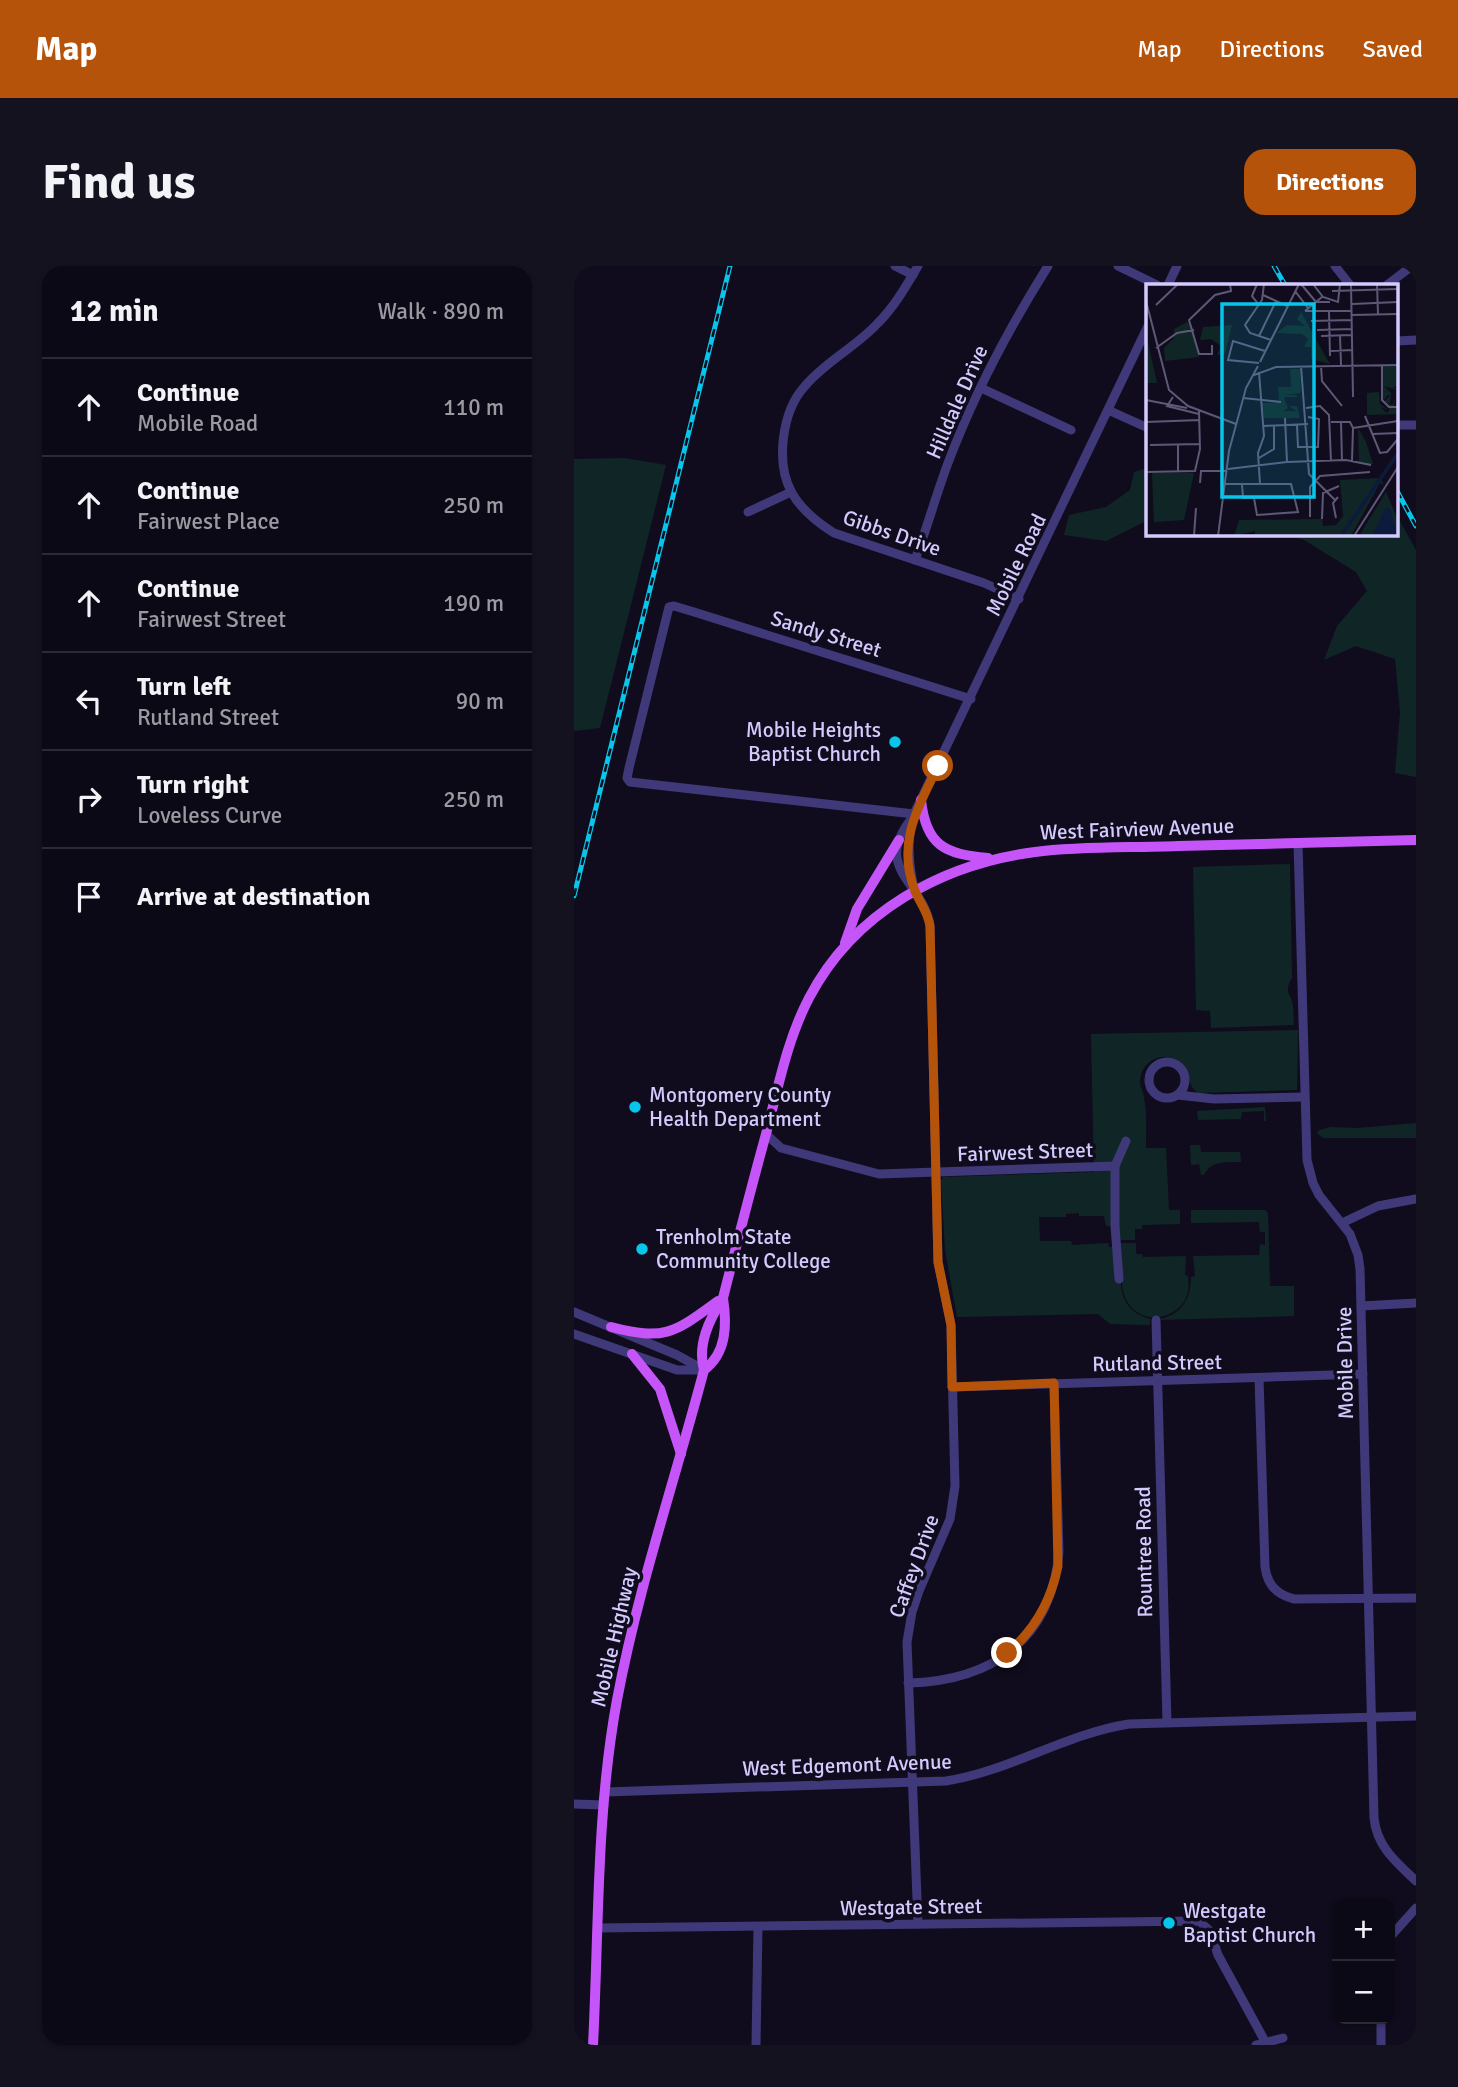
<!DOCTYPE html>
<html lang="en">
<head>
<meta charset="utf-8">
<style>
  :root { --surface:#0c0916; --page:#15121f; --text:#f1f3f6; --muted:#9a9aa1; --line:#2c2a35; --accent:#b45309 }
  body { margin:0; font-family:Signika,sans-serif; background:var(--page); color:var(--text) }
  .controls { position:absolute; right:21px; bottom:21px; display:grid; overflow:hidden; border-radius:14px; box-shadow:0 2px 5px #0004 }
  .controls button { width:63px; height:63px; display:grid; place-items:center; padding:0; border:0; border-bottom:2px solid var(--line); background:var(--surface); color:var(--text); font:35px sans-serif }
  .stop { position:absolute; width:21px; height:21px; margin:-16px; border:5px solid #b45309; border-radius:50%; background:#fff }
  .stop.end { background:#b45309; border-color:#fff; box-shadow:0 2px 7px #0008 }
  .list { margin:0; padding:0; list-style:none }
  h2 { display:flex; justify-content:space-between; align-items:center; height:91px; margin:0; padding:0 28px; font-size:30px }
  h2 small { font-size:23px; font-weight:400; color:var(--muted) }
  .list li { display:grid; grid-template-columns:46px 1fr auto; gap:21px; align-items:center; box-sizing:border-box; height:98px; padding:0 28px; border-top:2px solid var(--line) }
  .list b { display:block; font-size:26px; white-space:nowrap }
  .list p { margin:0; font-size:23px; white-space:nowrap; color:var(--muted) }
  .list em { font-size:23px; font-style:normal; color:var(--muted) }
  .icon { flex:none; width:38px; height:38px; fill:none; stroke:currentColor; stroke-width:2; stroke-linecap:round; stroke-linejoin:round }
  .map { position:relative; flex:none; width:842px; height:1779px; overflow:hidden; border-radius:21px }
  header { display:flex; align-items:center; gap:42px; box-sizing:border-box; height:98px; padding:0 35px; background:var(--accent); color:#fff }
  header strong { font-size:33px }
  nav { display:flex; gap:38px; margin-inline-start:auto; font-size:24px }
  .intro { display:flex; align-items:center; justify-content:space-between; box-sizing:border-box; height:168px; padding:0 42px }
  h1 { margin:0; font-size:49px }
  .button { padding:18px 32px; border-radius:21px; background:var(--accent); color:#fff; font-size:24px; font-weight:700 }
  main { display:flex; gap:42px; padding:0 42px }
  aside { flex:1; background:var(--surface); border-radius:21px; box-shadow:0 2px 5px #0004 }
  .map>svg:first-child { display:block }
  .green { fill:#102626 }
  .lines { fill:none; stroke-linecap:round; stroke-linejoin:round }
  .minor { stroke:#3f397a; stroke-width:9 }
  .major { stroke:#c655f9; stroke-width:10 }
  .rail-casing { stroke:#08c5eb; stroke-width:5 }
  .rail { stroke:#100c1d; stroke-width:2.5; stroke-dasharray:8; stroke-linecap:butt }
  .route { stroke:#b45309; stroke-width:9 }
  .poi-dot { fill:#08c5eb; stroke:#100c1d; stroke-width:2.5 }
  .labels { text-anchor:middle; stroke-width:7; stroke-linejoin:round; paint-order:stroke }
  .street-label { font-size:21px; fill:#d3cafd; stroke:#100c1d }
  .poi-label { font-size:21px; fill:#d3cafd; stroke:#100c1d; text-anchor:start }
  .inset-river { fill:none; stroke:#0c1b3c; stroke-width:3.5 }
  .inset-road { fill:none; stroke:#5e5877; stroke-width:2 }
  .view { fill:#08c5eb; fill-opacity:0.15; stroke:#08c5eb; stroke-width:3.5 }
  .inset-edge { fill:none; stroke:#d3cafd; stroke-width:3.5 }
</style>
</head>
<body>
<header>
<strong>Map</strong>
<nav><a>Map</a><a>Directions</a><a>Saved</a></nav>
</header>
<div class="intro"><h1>Find us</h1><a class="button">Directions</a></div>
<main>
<aside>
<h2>12 min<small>Walk · 890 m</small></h2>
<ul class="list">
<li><svg class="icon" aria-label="ahead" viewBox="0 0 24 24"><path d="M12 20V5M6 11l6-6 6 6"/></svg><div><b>Continue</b><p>Mobile Road</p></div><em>110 m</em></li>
<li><svg class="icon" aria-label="ahead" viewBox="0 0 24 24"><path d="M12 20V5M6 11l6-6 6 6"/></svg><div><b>Continue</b><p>Fairwest Place</p></div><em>250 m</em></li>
<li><svg class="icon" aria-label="ahead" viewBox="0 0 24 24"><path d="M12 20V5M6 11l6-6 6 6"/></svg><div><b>Continue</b><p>Fairwest Street</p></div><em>190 m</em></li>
<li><svg class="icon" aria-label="left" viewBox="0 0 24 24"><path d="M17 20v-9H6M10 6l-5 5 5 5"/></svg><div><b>Turn left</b><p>Rutland Street</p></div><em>90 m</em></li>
<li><svg class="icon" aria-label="right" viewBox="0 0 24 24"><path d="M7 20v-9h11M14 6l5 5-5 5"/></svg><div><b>Turn right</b><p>Loveless Curve</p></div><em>250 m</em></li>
<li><svg class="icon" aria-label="arrive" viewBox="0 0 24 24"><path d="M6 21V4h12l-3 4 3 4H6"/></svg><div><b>Arrive at destination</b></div></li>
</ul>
</aside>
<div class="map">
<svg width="842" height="1779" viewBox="0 0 842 1779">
  <rect width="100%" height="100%" fill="#100c1d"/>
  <g class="green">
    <path d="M 50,192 L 92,199 L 26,462 L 0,465 L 0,193 Z"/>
    <path d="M 574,202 L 574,254 L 532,275 L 490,269 L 495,249 L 532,241 L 556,224 L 560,206 Z"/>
    <path d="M 823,250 L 842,284 L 842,511 L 821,507 L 826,446 L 821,393 L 782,380 L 750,394 L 763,360 L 793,325 L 782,306 L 730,274 L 711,268 L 823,268 Z"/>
    <path d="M 716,598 L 718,712 C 709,727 717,727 719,740 C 720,747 719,753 720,759 L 637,762 L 636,745 L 622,744 L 619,601 Z"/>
    <path d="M 724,764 L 723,824 L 624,827 C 611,819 617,798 600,793 C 583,786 566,798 566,816 C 566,822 570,826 570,832 C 573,848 572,865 572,882 L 592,882 L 595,944 L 606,944 L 606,958 L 568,959 L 568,963 L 561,963 L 561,974 L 540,974 L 541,961 L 532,960 L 530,950 L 505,950 L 505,947 L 492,948 L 492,951 L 465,951 L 466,975 L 497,975 L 498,979 L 534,977 L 535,981 L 540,981 L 541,1016 L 547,1016 C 547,1036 558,1048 576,1053 L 576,1059 L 536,1058 L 524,1048 L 383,1051 L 371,984 L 367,915 L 369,911 L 520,906 L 517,768 Z"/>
    <path d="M 691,841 L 692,855 L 690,855 L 690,845 L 668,846 L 667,853 L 624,854 L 623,845 Z"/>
    <path d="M 842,857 L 842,872 L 749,872 L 743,867 L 745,864 L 757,861 L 784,862 Z"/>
    <path d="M 616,879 L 626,879 L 627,886 L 666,886 L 667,896 C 652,896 637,894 630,909 L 627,909 L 625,898 L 617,899 Z"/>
    <path d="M 617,944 L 691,944 L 694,947 L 696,1020 L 720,1020 L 720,1050 L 582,1054 C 606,1050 617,1035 617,1011 L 621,1010 L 619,990 L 685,989 L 686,978 L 691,979 L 691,966 L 686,966 L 685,956 L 617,957 Z"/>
    <path d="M 547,977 L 562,977 L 562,988 L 568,988 L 569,991 L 612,990 L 611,1009 L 614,1010 C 615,1019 615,1028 610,1036 C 596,1055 567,1057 554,1037 C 544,1021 548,995 547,977 Z"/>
  </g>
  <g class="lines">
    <g class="minor">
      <path d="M 321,0 L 339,9"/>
      <path d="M 344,0 C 332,20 321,40 304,57 C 282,81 252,95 231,120 C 208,145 201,197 218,227 C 227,243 244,257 260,267 L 410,317 L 445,333"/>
      <path d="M 544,0 L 583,19"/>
      <path d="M 761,0 L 776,19"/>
      <path d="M 594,19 L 603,0"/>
      <path d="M 813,19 L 838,0"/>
      <path d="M 823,75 L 842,74"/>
      <path d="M 407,122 L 497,164"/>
      <path d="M 534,144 L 574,162"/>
      <path d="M 823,159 L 842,159"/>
      <path d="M 174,246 L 217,226"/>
      <path d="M 341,294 C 353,262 362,229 374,197 C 400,128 435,62 474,0"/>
      <path d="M 340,548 L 56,516 L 53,512 L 55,502 L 95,341 L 100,340 L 120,346 L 397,433"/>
      <path d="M 338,554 C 333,578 335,599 340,623"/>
      <path d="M 724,577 L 733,894 L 739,917 L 745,929 L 776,968 L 784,989 L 786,1003 L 800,1552 C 803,1581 822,1596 842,1615"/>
      <circle cx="593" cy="814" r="18"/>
      <path d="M 604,829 L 640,833 L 730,831"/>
      <path d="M 192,868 L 207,882 L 305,908 L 541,900"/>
      <path d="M 768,957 L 804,940 L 842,933"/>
      <path d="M 545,1013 L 541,960 L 541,900 L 552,875"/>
      <path d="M 787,1040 L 842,1037"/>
      <path d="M 0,1046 L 103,1089 L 130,1104"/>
      <path d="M 582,1054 L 593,1456"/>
      <path d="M 0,1068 L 103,1104 L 129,1104"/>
      <path d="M 685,1112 L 691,1301 C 693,1318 703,1329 720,1333 L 842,1332"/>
      <path d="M 378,1121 L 789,1108"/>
      <path d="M 334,1417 C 418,1415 477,1374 485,1286 L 480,1117"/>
      <path d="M 31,1526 L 372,1515 C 436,1505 491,1468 555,1458 L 842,1450"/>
      <path d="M 0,1538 L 30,1539"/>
      <path d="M 344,1658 L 333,1376 L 338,1346 L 345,1325 L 376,1253 L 381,1220 L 377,1059 L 364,996 L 356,660 C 350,616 297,603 338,552 L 574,60"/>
      <path d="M 24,1662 L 625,1655 L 636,1665 L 644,1689 L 693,1779"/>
      <path d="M 816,1671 L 842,1642"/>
      <path d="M 807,1753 L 807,1779"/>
      <path d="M 182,1779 L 184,1661"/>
      <path d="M 682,1779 L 709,1772"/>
    </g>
    <g class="major">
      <path d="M 347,534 C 352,580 371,588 414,592"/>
      <path d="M 271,677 L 283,643 L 325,574"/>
      <path d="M 37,1061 C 91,1075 100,1067 144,1035"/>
      <path d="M 58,1088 L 86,1123 L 107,1188"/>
      <path d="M 130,1104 C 153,1087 153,1058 149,1032"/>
      <path d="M 19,1779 C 25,1664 22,1547 43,1434 C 64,1322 101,1214 130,1104 C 123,1079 135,1054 149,1032 C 163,977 177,922 192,868 C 204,822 213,774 235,732 C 280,646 368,598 461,586 C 508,580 557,582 604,580 C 683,578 763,576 842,574"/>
    </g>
    <defs>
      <g id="rail">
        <path d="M 700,0 L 711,19"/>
        <path d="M 823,225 L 842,260"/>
        <path d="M 0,630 L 156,0"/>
      </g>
    </defs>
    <use href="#rail" class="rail-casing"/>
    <use href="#rail" class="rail"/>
  </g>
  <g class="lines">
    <path class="route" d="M 364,500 C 344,542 322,577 341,625 C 346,637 354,646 356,660 L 364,996 L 377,1059 L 378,1121 L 480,1117 L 484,1300 C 477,1335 461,1364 433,1387"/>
  </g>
  <g class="poi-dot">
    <circle cx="321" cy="476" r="7"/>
    <circle cx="61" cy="841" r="7"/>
    <circle cx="68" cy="983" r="7"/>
    <circle cx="595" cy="1657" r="7"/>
  </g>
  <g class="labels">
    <g class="street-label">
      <text transform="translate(383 136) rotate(-66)" y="7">Hilldale Drive</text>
      <text transform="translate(318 267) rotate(19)" y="7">Gibbs Drive</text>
      <text transform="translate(442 299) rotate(-64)" y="7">Mobile Road</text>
      <text transform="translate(252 368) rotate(17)" y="7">Sandy Street</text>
      <text transform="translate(563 563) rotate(-2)" y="7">West Fairview Avenue</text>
      <text transform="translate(451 886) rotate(-2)" y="7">Fairwest Street</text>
      <text transform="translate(583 1097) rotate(-1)" y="7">Rutland Street</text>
      <text transform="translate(771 1097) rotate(-91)" y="7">Mobile Drive</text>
      <text transform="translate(570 1286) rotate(-91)" y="7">Rountree Road</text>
      <text transform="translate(340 1300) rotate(-70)" y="7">Caffey Drive</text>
      <text transform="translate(40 1371) rotate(-77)" y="7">Mobile Highway</text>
      <text transform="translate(273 1499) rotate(-2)" y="7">West Edgemont Avenue</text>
      <text transform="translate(337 1641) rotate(-1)" y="7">Westgate Street</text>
    </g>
    <g class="poi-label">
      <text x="307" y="471" text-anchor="end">Mobile Heights<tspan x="307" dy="24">Baptist Church</tspan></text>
      <text x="75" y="836">Montgomery County<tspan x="75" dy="24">Health Department</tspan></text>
      <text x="82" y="978">Trenholm State<tspan x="82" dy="24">Community College</tspan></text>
      <text x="609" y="1652">Westgate<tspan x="609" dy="24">Baptist Church</tspan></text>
    </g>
  </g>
  <g transform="translate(572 18)">
    <rect width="252" height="252" fill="#100c1d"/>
    <path d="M 155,28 L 172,59 L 184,80 L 165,75 L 165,63 L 158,63 L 162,55 L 156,50 L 130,49 L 141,41 L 159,42 L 151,35 ZM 41,38 L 47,44 L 53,73 L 19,77 L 18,64 L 28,54 L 28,45 ZM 86,41 L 79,70 L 71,71 L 75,62 L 65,55 L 54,56 L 57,43 ZM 0,49 L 11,99 L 0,99 ZM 237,82 L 252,82 L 252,102 L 247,103 L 251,106 L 238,102 L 245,109 L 244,118 L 241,120 L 247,121 L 249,114 L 248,122 L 243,122 L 238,118 L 244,111 L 242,111 L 238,116 L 237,115 ZM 144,85 L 154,85 L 155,109 L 139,111 L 151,111 L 151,113 L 138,113 L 142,124 L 137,127 L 150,127 L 143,122 L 151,122 L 154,134 L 118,134 L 116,119 L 133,118 L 132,103 L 145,103 ZM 233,108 L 234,120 L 242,126 L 234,123 L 241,129 L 243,127 L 243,124 L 237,118 L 252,123 L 252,130 L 221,131 L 221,109 ZM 212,144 L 220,158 L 227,180 L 213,180 ZM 6,189 L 48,189 L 38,236 L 8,238 ZM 235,194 L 238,201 L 234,199 L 205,252 L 109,252 L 109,247 L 88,252 L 93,236 L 176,235 L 177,242 L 190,241 L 197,232 L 194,196 ZM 240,208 L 252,236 L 252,252 L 213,252 Z" fill="#102626"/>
    <path d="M 240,223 L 244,225 L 252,252 L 226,252 Z" fill="#0c1b3c"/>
    <path class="inset-river" d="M 195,252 L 252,169"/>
    <path class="inset-road" d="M 111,0 L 106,12 L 113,21M 118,0 L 116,16 L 99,41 L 104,49 L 125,56M 155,0 L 170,18 L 184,18M 167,0 L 177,13 L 192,18 L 194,0M 205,0 L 207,113M 231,0 L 232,30M 149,7 L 162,24M 186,7 L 252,5M 117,11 L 141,22M 0,17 L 23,106 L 42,122 L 90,140M 206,20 L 252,18M 10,21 L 32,0M 159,27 L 206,27M 159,27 L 176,13M 183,28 L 184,72M 206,31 L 252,30M 165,37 L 206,36M 171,46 L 206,45M 113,52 L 130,17M 175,52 L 206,51M 194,52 L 195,81M 66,61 L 66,70 L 53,70 L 43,36 L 69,11 L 85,7 L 84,0M 10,64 L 31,49 L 48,46M 184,67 L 207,66M 114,78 L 153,0M 113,79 L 82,76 L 87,57 L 119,67M 236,81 L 236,116 L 243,123 L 252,123M 155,82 L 163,190 L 189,216M 175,82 L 176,97 L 196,122M 113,88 L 118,152 L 112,169 L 114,200M 108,91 L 130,83 L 252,81M 27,113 L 21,122 L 53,130M 97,114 L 135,118M 0,116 L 41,124M 160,124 L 174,122 L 183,131 L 185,177M 219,132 L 234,169 L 241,168 L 252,155M 139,134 L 141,178M 0,138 L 54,136M 185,138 L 204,138 L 207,144M 195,138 L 196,177M 151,141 L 152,163 L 172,163 L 173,135 L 162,133M 117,142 L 162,140M 207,144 L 252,137M 227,150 L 252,149M 32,160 L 32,188M 4,161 L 54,160M 113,174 L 128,165 L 128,141M 206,177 L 207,144M 82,185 L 141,178 L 200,176 L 225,181M 0,188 L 49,187 L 54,165 L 53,127M 54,199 L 55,187 L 80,187M 79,200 L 145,200 L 152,228 L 111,231 L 108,214M 96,200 L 97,214 L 151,213M 164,233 L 164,203 L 174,192 L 224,188M 190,234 L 187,219 L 192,213M 176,235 L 177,209 L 193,202M 48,252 L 50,224M 72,252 L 83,167 L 100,104 L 112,82M 208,252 L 252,183"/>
    <path class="view" d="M 76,20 L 168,20 L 168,213 L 76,213 Z"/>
    <rect width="252" height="252" class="inset-edge"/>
  </g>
</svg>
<div class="controls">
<button>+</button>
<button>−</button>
</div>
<div class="stop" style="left:364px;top:500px"></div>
<div class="stop end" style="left:433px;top:1387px"></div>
</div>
</main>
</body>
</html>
